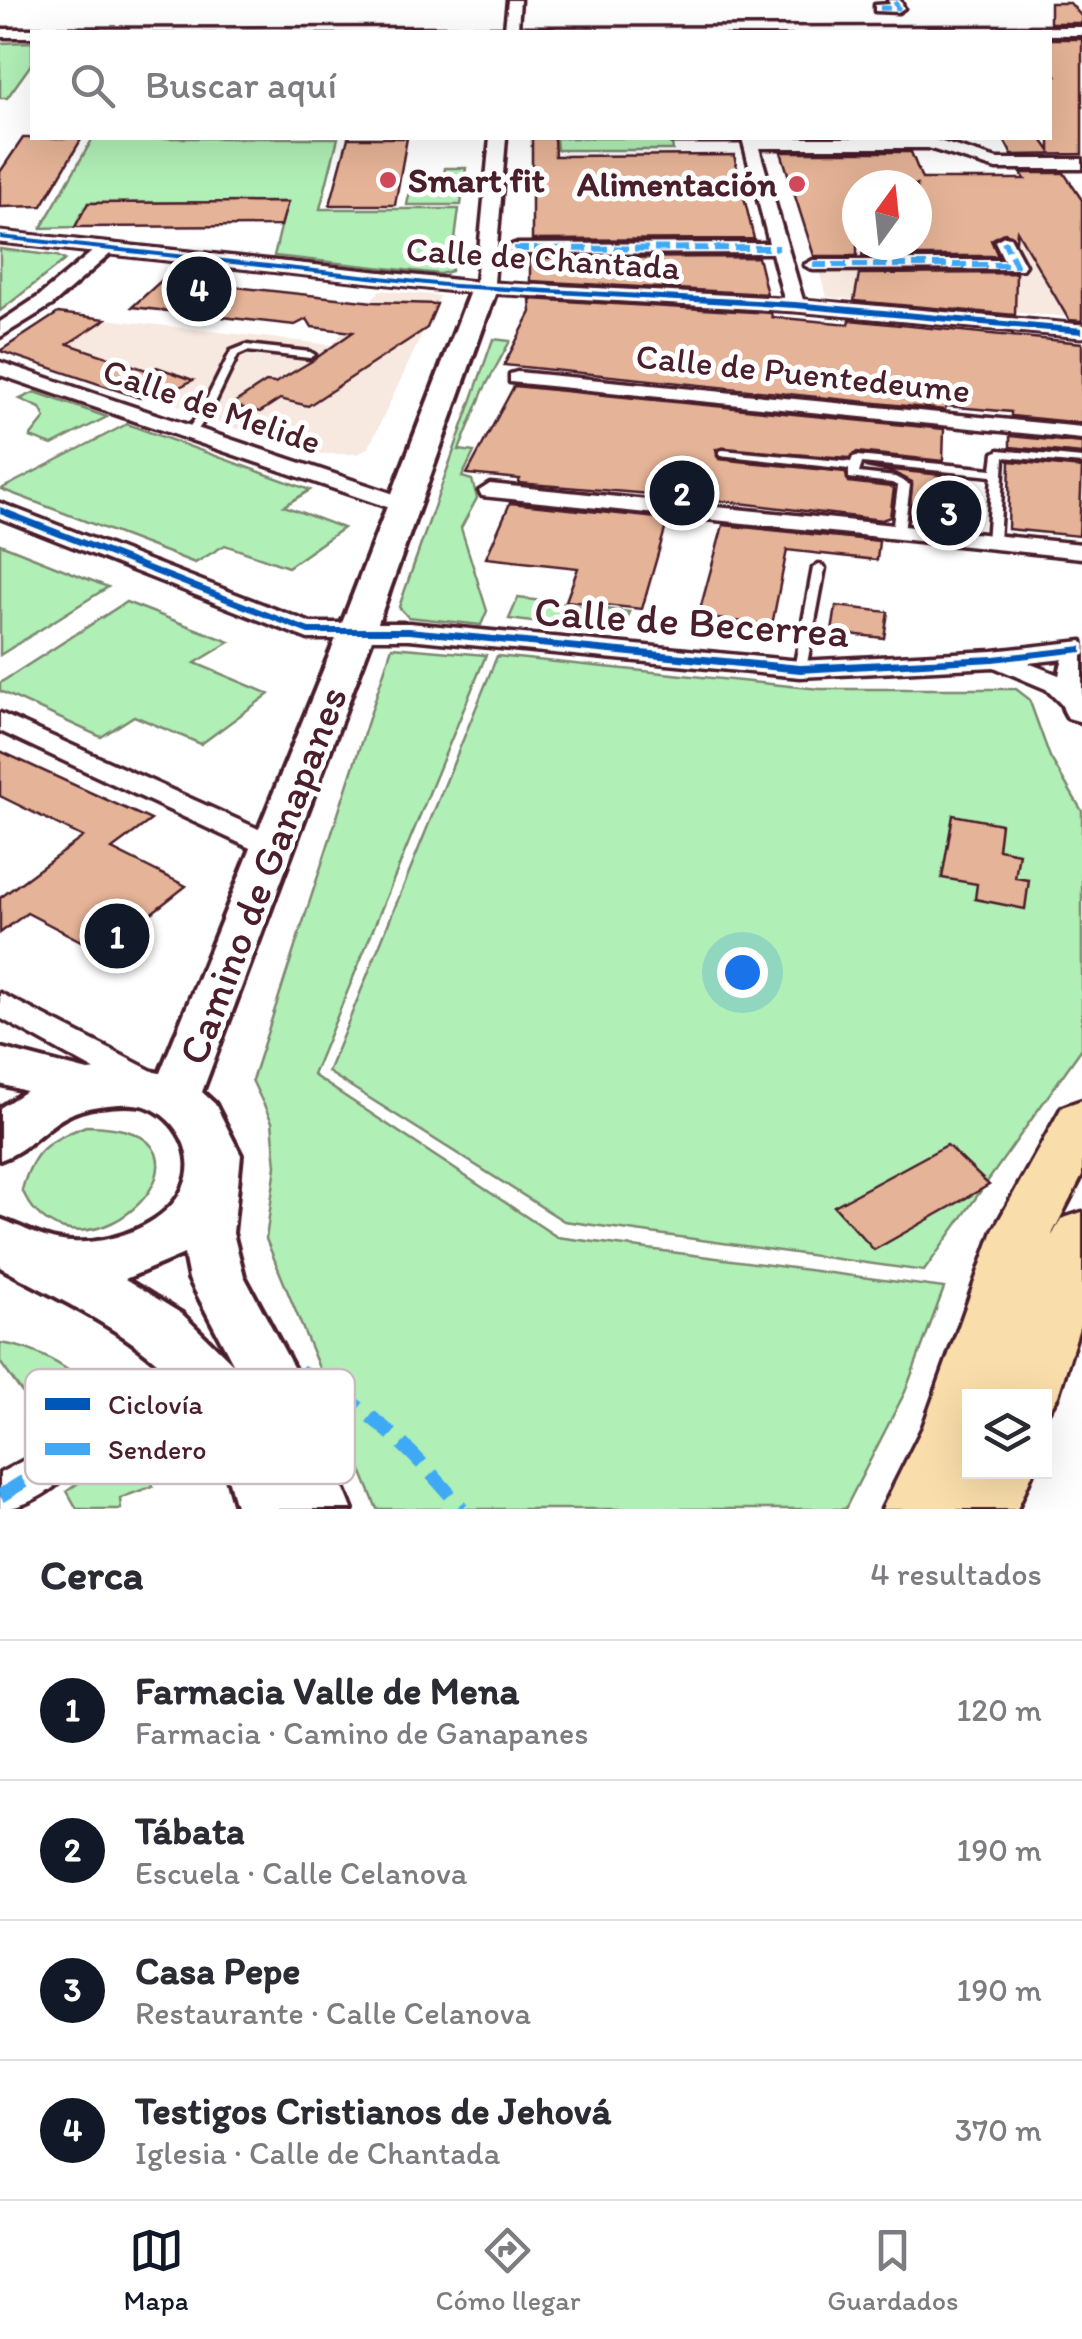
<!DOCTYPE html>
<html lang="es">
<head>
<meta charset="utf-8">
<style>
  :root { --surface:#fff; --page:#f7f7f7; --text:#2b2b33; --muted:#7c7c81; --line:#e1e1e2; --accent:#111827 }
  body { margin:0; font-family:Itim,sans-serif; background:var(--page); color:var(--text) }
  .controls { position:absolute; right:30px; bottom:30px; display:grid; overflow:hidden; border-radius:0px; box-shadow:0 10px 40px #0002 }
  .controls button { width:90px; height:90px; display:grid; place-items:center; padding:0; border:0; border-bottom:2px solid var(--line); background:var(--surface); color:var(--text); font:50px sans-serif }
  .compass { position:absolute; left:842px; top:170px; width:90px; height:90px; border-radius:50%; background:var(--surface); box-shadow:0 10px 40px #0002; rotate:15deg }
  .you { position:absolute; left:742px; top:972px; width:35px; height:35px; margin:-25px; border:8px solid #fff; border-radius:50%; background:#1a73e8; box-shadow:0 0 0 15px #1a73e833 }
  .badge { display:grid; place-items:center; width:65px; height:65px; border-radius:50%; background:var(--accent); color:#fff; font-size:32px; font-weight:700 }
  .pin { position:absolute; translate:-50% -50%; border:5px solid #fff; box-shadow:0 2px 10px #0006 }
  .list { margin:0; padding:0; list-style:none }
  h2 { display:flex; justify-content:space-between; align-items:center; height:130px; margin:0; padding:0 40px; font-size:42px }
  h2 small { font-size:32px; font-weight:400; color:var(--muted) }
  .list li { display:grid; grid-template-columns:65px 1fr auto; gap:30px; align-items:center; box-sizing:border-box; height:140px; padding:0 40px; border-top:2px solid var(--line) }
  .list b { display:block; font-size:38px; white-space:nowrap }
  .list p { margin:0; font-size:32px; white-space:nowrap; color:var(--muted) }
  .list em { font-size:32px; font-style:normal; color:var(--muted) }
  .icon { flex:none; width:55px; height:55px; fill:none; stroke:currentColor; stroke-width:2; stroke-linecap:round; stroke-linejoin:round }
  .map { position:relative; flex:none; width:1082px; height:1509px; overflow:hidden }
  .search { position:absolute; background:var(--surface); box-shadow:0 10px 40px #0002; left:30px; right:30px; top:30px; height:110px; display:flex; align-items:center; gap:25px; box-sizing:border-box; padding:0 35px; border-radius:0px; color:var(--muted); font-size:38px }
  .sheet { height:690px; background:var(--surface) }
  nav { display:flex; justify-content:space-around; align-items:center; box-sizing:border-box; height:140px; border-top:2px solid var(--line); background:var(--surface); font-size:28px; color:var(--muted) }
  nav a { display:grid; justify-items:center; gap:5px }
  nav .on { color:var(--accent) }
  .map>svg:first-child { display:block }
  .built { fill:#f7e8e0 }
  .green { fill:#b0efb6; stroke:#7d8770; stroke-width:2.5 }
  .building { fill:#e5b397; stroke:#4a1f2b; stroke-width:2.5 }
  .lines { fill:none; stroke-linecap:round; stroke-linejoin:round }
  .lane-casing { stroke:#4a1f2b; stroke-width:7 }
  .street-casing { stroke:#4a1f2b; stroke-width:7 }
  .secondary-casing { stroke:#4a1f2b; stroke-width:8 }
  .primary-casing { stroke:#4a1f2b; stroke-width:7 }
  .lane { fill:#fff; fill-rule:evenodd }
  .street { fill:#fff; fill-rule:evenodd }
  .secondary { fill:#fff; fill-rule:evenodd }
  .primary { fill:#f9deab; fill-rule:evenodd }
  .quiet-far2 { stroke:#3fa9f5; stroke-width:5; stroke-dasharray:10 5; stroke-linecap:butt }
  .quiet-far1 { stroke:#3fa9f5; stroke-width:6; stroke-dasharray:14 6; stroke-linecap:butt }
  .quiet { stroke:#3fa9f5; stroke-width:14; stroke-dasharray:28 14; stroke-linecap:butt }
  .cycleway-casing { stroke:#fff; stroke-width:7 }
  .cycleway { fill:#0057b8; fill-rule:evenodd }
  .poi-dot { fill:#d1495b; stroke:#fff; stroke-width:4 }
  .labels { text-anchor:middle; stroke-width:10; stroke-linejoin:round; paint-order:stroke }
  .far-poi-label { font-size:35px; font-weight:bold; fill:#4a1f2b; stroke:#fff; text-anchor:start }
  .far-street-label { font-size:35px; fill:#4a1f2b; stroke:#fff }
  .street-label { font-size:42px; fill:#4a1f2b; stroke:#fff }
  .key { fill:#fff; stroke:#c9bcbf; stroke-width:2.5 }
  .key-label { font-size:28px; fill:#4a1f2b }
</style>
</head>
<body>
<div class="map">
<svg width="1082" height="1509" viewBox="0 0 1082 1509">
  <rect width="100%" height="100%" fill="#fff"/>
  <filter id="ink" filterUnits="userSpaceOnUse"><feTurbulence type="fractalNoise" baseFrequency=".01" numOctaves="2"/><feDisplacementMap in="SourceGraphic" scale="20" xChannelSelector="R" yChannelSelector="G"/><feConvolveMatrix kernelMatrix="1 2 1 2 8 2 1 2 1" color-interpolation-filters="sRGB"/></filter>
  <g filter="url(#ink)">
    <g class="built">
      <path d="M 1082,199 L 1082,318 L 827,297 L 818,268 L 1023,266 L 987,200 Z"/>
      <path d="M 380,290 L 440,296 L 369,447 L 358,454 L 311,454 L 217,422 L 212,411 L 194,411 L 159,398 L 192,379 L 157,367 L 149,371 L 68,344 L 106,319 L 332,345 Z"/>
    </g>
    <g class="green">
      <path d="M 32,42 L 32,63 L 7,98 L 0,98 L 0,43 Z"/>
      <path d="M 93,138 L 338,138 L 320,209 L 459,209 L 451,271 L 440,274 L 274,256 L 287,202 L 88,203 L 75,227 L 41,228 Z"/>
      <path d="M 556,138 L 671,138 L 673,150 L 557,150 Z"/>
      <path d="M 445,168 L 466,168 L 461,205 L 407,205 L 410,189 L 442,189 Z"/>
      <path d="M 0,249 L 57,256 L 65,260 L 0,311 Z"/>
      <path d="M 493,339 L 510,341 L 483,391 L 459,450 L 474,452 L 462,477 L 472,480 L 477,498 L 461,528 L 487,611 L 481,625 L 408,617 L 399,607 Z"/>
      <path d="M 35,392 L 107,417 L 52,445 L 30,437 L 45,418 L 40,408 L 20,399 Z"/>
      <path d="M 127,424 L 310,490 L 284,506 L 343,528 L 288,567 L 225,545 L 195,563 L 1,489 Z"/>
      <path d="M 0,544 L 108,587 L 0,655 Z"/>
      <path d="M 518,598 L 630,612 L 622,634 L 509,619 Z"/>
      <path d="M 126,602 L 230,642 L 195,663 L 269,694 L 201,744 L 134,716 L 101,737 L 0,691 L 0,683 Z"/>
      <path d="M 392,647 L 486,655 L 313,1075 L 557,1237 L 944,1288 L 905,1392 L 845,1509 L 377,1509 L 266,1239 L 276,1166 L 272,1122 L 252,1080 Z"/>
      <path d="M 497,656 L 820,689 L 1016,689 L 1029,699 L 1050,757 L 1082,811 L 1082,1048 L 924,1271 L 564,1221 L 328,1072 Z"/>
      <path d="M 86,1126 C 257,1127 78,1310 22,1190 C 33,1149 48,1141 86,1126 Z"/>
      <path d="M 0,1343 C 52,1349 105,1393 134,1434 C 144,1450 148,1469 153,1486 L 120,1498 L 121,1509 L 77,1509 L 67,1491 L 84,1479 L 0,1362 Z"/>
    </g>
    <g class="building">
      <path d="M 1050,3 L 1070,3 L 1082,17 L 1082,23 L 1050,23 Z"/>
      <path d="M 1050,39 L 1082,39 L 1082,154 L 1012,155 L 1003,138 L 1041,138 L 1050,151 L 1050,75 L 1056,75 L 1050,66 Z"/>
      <path d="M 23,138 L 82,138 L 42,206 L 0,207 L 0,172 Z"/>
      <path d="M 348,138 L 407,138 L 395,205 L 330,205 Z"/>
      <path d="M 532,138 L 554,138 L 555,156 L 734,155 L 754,239 L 532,240 Z"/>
      <path d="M 781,152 L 911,152 L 922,179 L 1025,179 L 1021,173 L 1064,173 L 1082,200 L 1082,321 L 1069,320 L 1017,231 L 1016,241 L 1005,232 L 991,240 L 998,256 L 862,256 L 864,245 L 922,245 L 917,233 L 917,185 L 857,185 L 857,256 L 814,256 Z"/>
      <path d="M 288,202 L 281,226 L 75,227 L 88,203 Z"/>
      <path d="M 758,257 L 767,294 L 530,281 L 530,258 Z"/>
      <path d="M 1016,273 L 1015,315 L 854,301 L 859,274 Z"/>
      <path d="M 163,279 L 373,302 L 437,304 L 427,328 L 308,406 L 280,399 L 260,412 L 231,405 L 266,382 L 275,383 L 312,361 L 353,332 L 312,327 L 307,319 L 295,325 L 132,307 Z"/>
      <path d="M 530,299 L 771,313 L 772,317 L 849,324 L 850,320 L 1082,343 L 1082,423 L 1011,416 L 1011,412 L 946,406 L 945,410 L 504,365 L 531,312 Z"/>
      <path d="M 58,313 L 106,319 L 68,344 L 149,371 L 157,367 L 193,380 L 159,398 L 147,394 L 140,398 L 0,351 Z"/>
      <path d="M 514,386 L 944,429 L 943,461 L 857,452 L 849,458 L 716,449 L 719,459 L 845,472 L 849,482 L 891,487 L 894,488 L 890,517 L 882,520 L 697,498 L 518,483 L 520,479 L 467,474 Z"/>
      <path d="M 1010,436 L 1082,443 L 1082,454 L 1010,447 Z"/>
      <path d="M 1010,461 L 1082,468 L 1079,536 L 1008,529 Z"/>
      <path d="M 865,467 L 942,475 L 940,523 L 909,519 L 912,482 L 895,473 Z"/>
      <path d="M 510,503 L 668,519 L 642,609 L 566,601 L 578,568 L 486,558 Z"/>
      <path d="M 723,525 L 879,541 L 877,560 L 787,550 L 772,625 L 698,617 Z"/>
      <path d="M 836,606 L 888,612 L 884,638 L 832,632 Z"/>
      <path d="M 0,751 L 151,820 L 112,849 L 186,886 L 102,952 L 27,913 L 0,933 L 0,898 L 83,837 L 0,796 Z"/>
      <path d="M 953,815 L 1001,824 L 998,849 L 1019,853 L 1015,878 L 1029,880 L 1025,909 L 975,899 L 977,884 L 942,878 Z"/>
      <path d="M 947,1145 L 989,1185 L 874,1250 L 834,1206 Z"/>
    </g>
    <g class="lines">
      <defs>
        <g id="lane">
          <path d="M 671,138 L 753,138 L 754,139 L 750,141 L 671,141 Z"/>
          <path d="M 246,345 L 310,352 L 315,355 L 310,358 L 247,351 L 238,355 L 211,411 L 194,435 L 186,435 L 185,433 L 201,411 L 231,351 Z"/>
          <path d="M 723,450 L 851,462 L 853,457 L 857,456 L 992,469 L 994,453 L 999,450 L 1082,458 L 1082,464 L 1004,457 L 999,542 L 993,545 L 987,542 L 992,476 L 862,463 L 859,473 L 895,477 L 910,485 L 904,532 L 898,535 L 892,532 L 898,486 L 892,483 L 849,478 L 849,469 L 719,455 L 719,451 Z"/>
          <path d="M 819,564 L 825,568 L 806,669 L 800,673 L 794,669 L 813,568 Z"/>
        </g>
        <g id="street">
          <path d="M 508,0 L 520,0 L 518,28 L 1082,27 L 1082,35 L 32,32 L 32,37 L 0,37 L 0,29 L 505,28 Z"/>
          <path d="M 888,0 L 900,0 L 904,8 L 898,12 L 875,11 L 875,5 L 890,4 Z"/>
          <path d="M 490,138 L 506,138 L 494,283 L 784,299 L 772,253 L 514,254 L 505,249 L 514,244 L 769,243 L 742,138 L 929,138 L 997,159 L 1082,159 L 1082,169 L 996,169 L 928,148 L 759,148 L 803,300 L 1082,325 L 1082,337 L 795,311 L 454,291 L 110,254 L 52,305 L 0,337 L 0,322 L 38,297 L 92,252 L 0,242 L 0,232 L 476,282 Z"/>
          <path d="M 1004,236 L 1010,237 L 1025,265 L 1022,269 L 813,270 L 804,265 L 813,260 L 1004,260 L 995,241 Z"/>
          <path d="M 0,362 L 412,500 L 415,505 L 412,510 L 396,510 L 0,375 Z"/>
          <path d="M 517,372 L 1082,427 L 1082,439 L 510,382 L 510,374 Z"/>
          <path d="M 490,484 L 1082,544 L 1082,558 L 482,496 L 479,491 Z"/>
          <path d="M 0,503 L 311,623 L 409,623 L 800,661 L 993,651 L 1082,641 L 1082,657 L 1028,663 L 1064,677 L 1082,695 L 1082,718 L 1073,716 L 1046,689 L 994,667 L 800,677 L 409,639 L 308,639 L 0,518 Z"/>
          <path d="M 0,713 L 283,840 L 288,847 L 283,854 L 263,854 L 0,731 Z"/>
          <path d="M 0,993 L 160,1075 L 165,1084 L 160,1093 L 148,1097 L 136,1093 L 0,1018 Z"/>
          <path d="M 54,1444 L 69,1450 L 75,1463 C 64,1486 25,1509 0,1509 L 0,1473 Z"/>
        </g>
        <g id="secondary">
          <path d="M 485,278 L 498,286 L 375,631 L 202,1092 L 215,1104 L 241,1155 L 233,1233 L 244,1276 L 301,1382 L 352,1509 L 237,1509 C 229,1485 224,1458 214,1435 C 171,1347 79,1311 0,1267 L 0,1219 C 25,1228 45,1241 72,1242 C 111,1245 168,1224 184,1186 C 198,1156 177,1116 145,1106 C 131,1102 114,1104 99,1106 C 50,1112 38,1147 0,1160 L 0,1108 L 26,1091 L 0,1084 L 0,1048 L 88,1071 L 126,1067 L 160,1073 L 339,631 L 472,286 ZM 184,1254 L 189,1279 L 234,1365 L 182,1314 L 125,1279 Z"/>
          <path d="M 1082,644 L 1082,722 L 1068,718 C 1055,699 1056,666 1069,647 Z"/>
        </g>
        <path id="primary" d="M 1082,1100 L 1082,1176 L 1053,1232 L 1052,1236 L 1061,1219 L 1082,1212 L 1082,1318 L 1058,1396 L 1044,1418 L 1044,1396 L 970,1396 L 970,1472 L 1033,1472 L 1017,1509 L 882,1509 L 923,1427 L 993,1231 L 1062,1107 Z"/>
      </defs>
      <use href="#lane" class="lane-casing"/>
      <use href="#street" class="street-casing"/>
      <use href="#secondary" class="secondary-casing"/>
      <use href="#primary" class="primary-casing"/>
      <use href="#lane" class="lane"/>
      <use href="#street" class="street"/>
      <use href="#secondary" class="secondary"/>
      <use href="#primary" class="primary"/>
      <path class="quiet-far2" d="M 880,8 L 898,8 L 894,0"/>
      <g class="quiet-far1">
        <path d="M 514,249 L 779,248"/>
        <path d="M 813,265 L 1016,265 L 1004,241"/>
      </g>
      <g class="quiet">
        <path d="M 300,1371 C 366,1405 415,1452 462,1509"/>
        <path d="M 0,1496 L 54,1463"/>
      </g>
      <defs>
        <g id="cycleway">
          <path d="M 0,235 L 454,284 L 795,302 L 1082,328 L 1082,334 L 795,308 L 454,288 L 0,239 Z"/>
          <path d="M 0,507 L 309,628 L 409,628 L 800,665 L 993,656 L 1082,646 L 1082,652 L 993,662 L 800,673 L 409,634 L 308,634 L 0,514 Z"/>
        </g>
      </defs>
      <use href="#cycleway" class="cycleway-casing"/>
      <use href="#cycleway" class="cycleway"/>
    </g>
  </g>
  <g class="poi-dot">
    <circle cx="388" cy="180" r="10"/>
    <circle cx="797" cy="184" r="10"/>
  </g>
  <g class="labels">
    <g class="far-poi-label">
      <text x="408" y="192">Smart fit</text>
      <text x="777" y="196" text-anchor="end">Alimentación</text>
    </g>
    <g class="far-street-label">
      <text transform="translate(543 258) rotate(4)" y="12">Calle de Chantada</text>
      <text transform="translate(803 373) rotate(6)" y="12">Calle de Puentedeume</text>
      <text transform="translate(212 406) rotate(19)" y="12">Calle de Melide</text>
    </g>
    <g class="street-label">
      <text transform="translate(692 621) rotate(4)" y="15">Calle de Becerrea</text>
      <text transform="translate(262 875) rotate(-69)" y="15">Camino de Ganapanes</text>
    </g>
  </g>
  <rect x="25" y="1369" width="330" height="115" rx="15" class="key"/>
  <rect x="45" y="1398" width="45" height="12" fill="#0057b8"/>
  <rect x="45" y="1443" width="45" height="12" fill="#3fa9f5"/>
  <g class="key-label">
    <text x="108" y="1414">Ciclovía</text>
    <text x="108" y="1459">Sendero</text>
  </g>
</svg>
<div class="controls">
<button><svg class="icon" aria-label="layers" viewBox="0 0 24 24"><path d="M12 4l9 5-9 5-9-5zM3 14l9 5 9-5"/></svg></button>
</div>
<svg class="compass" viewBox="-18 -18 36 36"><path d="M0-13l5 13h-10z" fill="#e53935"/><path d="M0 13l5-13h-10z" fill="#7c7c81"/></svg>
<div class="you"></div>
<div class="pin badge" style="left:117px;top:936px">1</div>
<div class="pin badge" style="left:682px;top:493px">2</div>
<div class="pin badge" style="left:949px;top:513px">3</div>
<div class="pin badge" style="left:199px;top:289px">4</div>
<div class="search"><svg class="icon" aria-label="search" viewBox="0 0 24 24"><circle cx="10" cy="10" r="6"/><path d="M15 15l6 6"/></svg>Buscar aquí</div>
</div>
<section class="sheet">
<h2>Cerca<small>4 resultados</small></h2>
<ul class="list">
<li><span class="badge">1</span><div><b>Farmacia Valle de Mena</b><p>Farmacia · Camino de Ganapanes</p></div><em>120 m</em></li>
<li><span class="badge">2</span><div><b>Tábata</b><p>Escuela · Calle Celanova</p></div><em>190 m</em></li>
<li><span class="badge">3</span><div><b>Casa Pepe</b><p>Restaurante · Calle Celanova</p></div><em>190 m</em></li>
<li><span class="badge">4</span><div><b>Testigos Cristianos de Jehová</b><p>Iglesia · Calle de Chantada</p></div><em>370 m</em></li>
</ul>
</section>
<nav>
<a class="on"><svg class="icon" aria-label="map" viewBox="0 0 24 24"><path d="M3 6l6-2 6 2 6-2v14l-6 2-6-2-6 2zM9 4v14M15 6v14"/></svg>Mapa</a>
<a><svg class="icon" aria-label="directions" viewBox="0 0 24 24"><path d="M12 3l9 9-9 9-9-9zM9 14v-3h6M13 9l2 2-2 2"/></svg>Cómo llegar</a>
<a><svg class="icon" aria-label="saved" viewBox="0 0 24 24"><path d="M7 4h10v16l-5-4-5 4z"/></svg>Guardados</a>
</nav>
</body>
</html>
